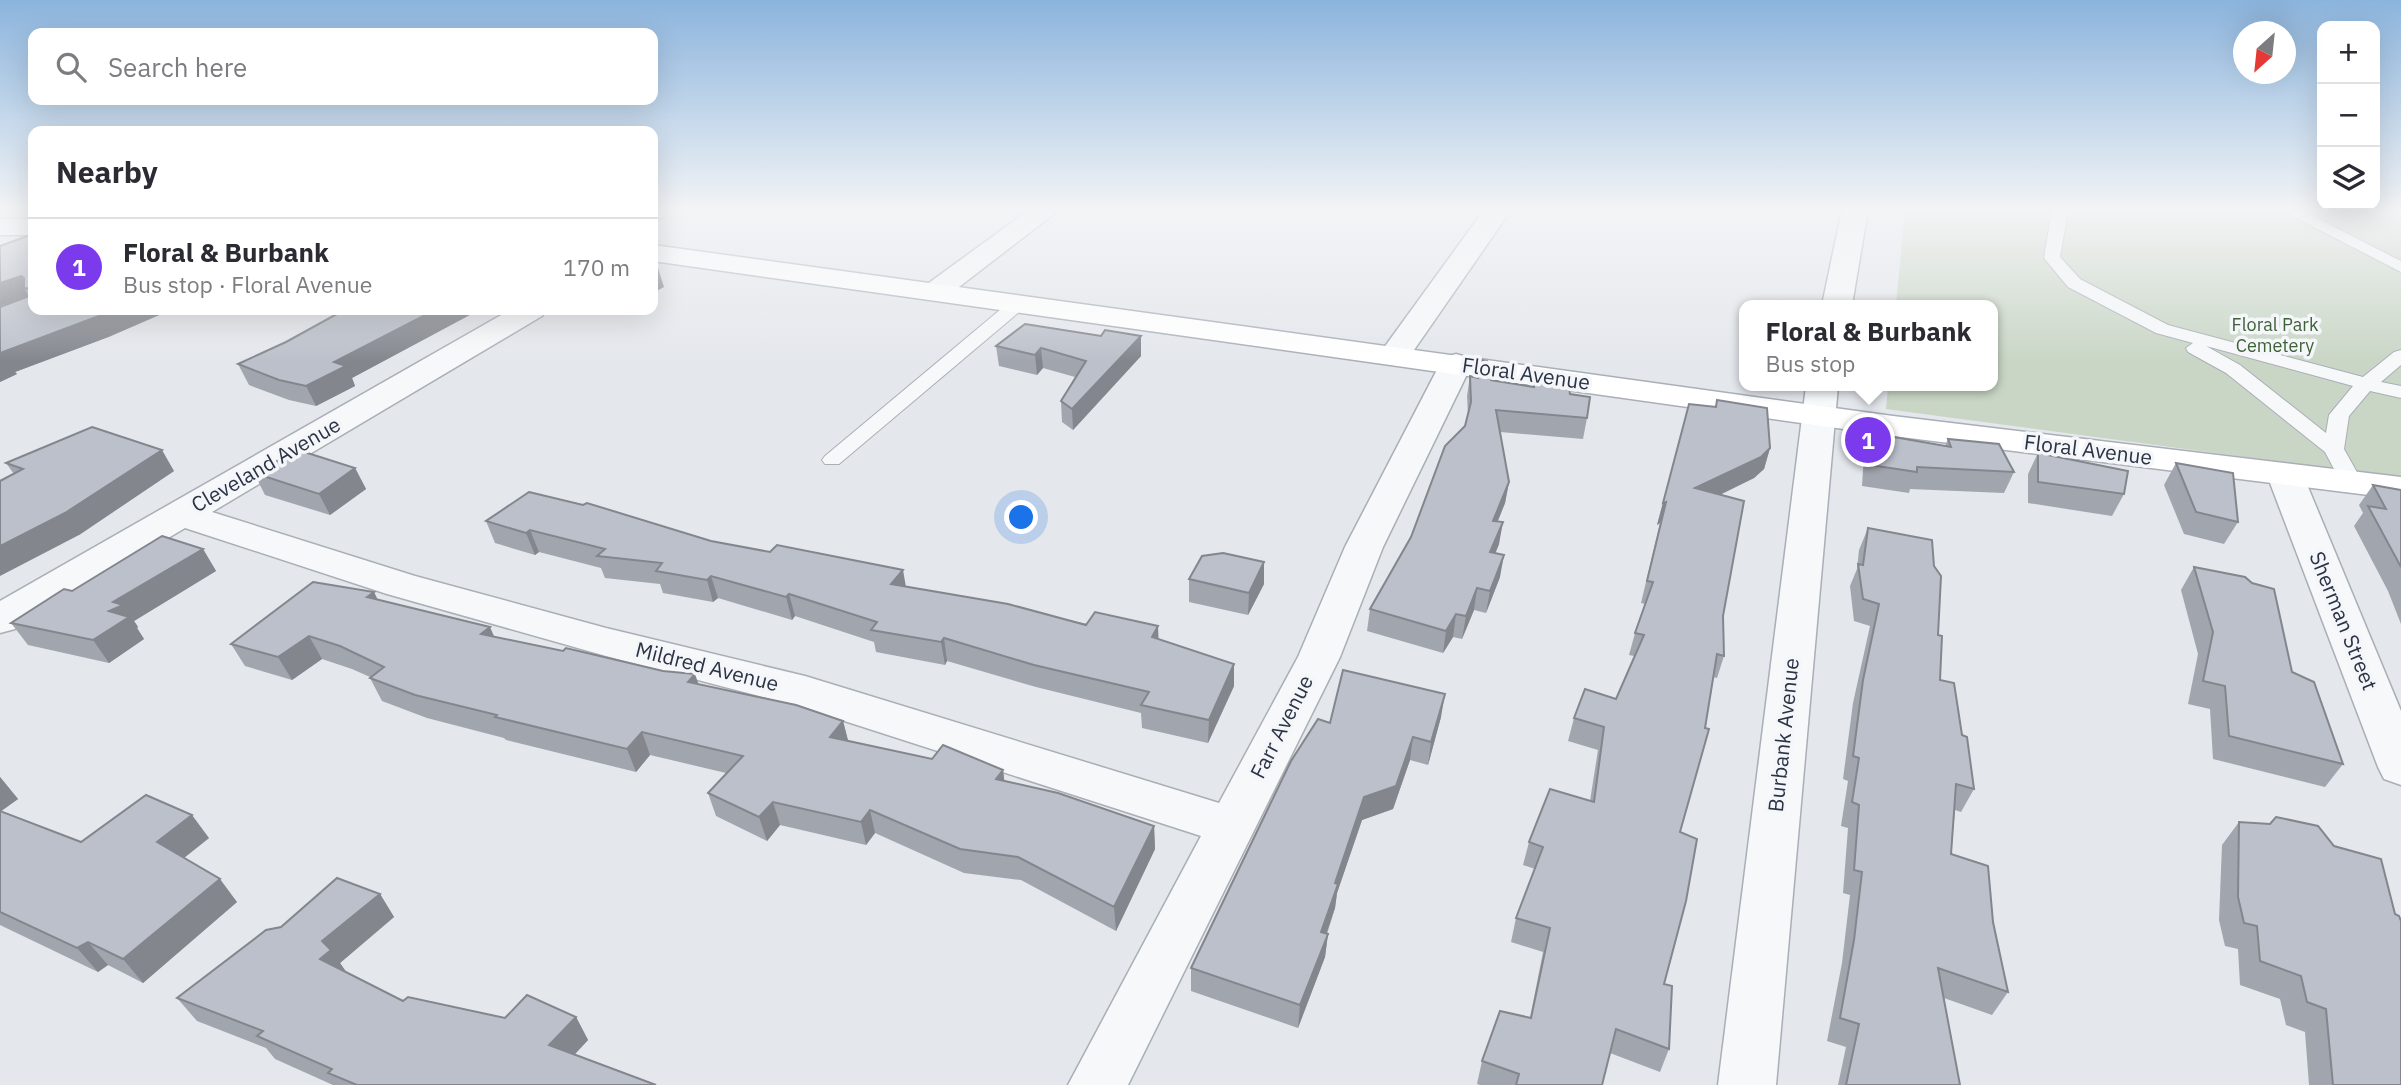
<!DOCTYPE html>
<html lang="en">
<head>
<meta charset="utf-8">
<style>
  :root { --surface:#fff; --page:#f2f2f3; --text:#2b2b33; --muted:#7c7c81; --line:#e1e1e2; --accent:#7c3aed }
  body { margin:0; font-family:"IBM Plex Sans",sans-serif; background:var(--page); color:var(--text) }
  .controls { position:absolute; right:21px; top:21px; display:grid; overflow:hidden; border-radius:14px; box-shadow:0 7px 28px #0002 }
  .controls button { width:63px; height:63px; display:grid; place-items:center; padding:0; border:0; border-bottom:2px solid var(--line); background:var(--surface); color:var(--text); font:35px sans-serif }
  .compass { position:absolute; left:2233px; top:21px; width:63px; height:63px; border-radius:50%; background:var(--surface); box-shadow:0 7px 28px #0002; rotate:207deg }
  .you { position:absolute; left:1022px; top:518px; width:24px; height:24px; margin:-18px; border:5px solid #fff; border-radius:50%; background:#1a73e8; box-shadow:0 0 0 10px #1a73e833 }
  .badge { display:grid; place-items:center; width:46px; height:46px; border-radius:50%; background:var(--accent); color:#fff; font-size:23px; font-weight:700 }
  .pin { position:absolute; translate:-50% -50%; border:4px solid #fff; box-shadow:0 2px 7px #0006 }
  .popup { position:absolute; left:1739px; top:300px; width:259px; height:91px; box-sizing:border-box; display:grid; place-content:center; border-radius:14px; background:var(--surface); filter:drop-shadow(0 2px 5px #0005); font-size:23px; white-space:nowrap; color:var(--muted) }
  .popup b { font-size:26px; color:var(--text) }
  .popup::after { content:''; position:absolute; left:50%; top:100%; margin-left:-14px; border:14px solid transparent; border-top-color:var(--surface) }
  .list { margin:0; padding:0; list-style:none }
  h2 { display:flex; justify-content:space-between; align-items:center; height:91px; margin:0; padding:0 28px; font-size:30px }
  h2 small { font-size:23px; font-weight:400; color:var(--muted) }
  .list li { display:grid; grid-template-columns:46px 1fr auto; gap:21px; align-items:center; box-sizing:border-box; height:98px; padding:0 28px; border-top:2px solid var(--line) }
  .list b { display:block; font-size:26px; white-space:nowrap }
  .list p { margin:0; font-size:23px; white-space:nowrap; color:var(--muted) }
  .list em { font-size:23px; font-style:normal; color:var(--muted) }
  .icon { flex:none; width:38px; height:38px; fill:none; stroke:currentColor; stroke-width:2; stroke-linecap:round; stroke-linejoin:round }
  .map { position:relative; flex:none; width:2401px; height:1085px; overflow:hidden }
  .search { position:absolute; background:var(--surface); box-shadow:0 7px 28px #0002; left:28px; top:28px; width:630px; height:77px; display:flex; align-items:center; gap:18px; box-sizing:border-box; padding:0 24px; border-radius:14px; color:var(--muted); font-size:26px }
  .panel { position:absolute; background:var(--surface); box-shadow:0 7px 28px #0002; left:28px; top:126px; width:630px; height:189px; border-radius:14px }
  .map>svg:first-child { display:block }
  .green { fill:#c9d6c5 }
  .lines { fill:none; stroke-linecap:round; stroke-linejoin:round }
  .lane-casing { stroke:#a9aeb7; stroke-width:2 }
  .street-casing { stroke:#a9aeb7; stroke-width:3 }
  .secondary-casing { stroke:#a9aeb7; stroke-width:3 }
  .lane { fill:#f7f8fa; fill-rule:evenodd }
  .street { fill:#f7f8fa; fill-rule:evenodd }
  .secondary { fill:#fff; fill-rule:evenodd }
  .wall { fill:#a1a5ae }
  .shaded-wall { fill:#83868d }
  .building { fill:#bbc0ca; stroke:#83868d; stroke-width:2 }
  .labels { text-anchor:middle; stroke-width:7; stroke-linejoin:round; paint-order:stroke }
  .far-park-label { font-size:18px; fill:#3f6138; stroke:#f4f6f9 }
  .street-label { font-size:21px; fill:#2b3445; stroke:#f4f6f9 }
</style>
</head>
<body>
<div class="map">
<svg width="2401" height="1085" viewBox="0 0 2401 1085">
  <rect width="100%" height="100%" fill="#e4e7ec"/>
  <path class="green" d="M 1905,210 L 2401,210 L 2401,478 L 1886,409 L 1888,386 L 1992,386 L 1992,305 L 1896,305 Z"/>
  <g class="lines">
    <defs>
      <g id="lane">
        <path d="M 2052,210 L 2068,210 L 2060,257 L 2080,279 L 2168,325 L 2363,377 L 2394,352 L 2401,350 L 2401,365 L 2381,382 L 2401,386 L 2401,398 L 2370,391 L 2349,416 L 2344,449 L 2363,483 L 2360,488 L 2344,488 L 2325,452 L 2226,373 L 2188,352 L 2186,348 L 2193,343 L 2156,333 L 2068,287 L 2044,258 ZM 2206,346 L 2353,386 L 2329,415 L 2326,433 L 2240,365 Z"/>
        <path d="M 2281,210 L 2301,210 L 2401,261 L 2401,272 Z"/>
        <path d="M 1019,298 L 1025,299 L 1028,303 L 1025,307 L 839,464 L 825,464 L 822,460 L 825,456 L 1013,299 Z"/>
      </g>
      <g id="street">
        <path d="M 653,210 L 668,210 L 662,218 L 653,220 Z"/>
        <path d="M 1029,210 L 1059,210 L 946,297 L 936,300 L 926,297 L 921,291 L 926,285 Z"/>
        <path d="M 1484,210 L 1511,210 L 1405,363 L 1394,365 L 1383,363 L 1378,356 Z"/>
        <path d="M 1842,210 L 1868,210 L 1852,305 L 1822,305 Z"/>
        <path d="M 510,310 L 546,310 L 542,316 L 212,512 L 415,576 L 606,628 L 805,676 L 1219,803 L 1298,657 L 1345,547 L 1440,364 L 1445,357 L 1456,354 L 1467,357 L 1472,364 L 1383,547 L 1340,657 L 1128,1085 L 1068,1085 L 1201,836 L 798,706 L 606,656 L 387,594 L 185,528 L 15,629 L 0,633 L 0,601 Z"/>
        <path d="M 1806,386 L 1838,386 L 1776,1085 L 1718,1085 Z"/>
        <path d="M 2285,464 L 2298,467 L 2303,475 L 2401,711 L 2401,785 L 2384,779 L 2378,767 L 2267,475 L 2272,467 Z"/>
      </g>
      <g id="secondary">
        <rect x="0" y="219" width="33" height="16"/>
        <path d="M 653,245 L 1893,416 L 2401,477 L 2401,499 L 1893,436 L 653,261 Z"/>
      </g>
    </defs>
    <use href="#lane" class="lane-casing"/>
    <use href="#street" class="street-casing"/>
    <use href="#secondary" class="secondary-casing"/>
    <use href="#lane" class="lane"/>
    <use href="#street" class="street"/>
    <use href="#secondary" class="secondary"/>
  </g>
  <g class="wall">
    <path d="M 33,234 L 33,310 L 111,336 L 15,372 L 17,374 L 0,382 L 29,296 L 0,306 Z"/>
    <path d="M 344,310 L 479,310 L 352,378 L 355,386 L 316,406 L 289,400 L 249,385 L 238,364 L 286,342 Z"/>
    <path d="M 1101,336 L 1141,336 L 1141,356 L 1073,430 L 1062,422 L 1061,401 L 1075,377 L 1043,368 L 1037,375 L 999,366 L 996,346 Z"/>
    <path d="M 1470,376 L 1533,387 L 1534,381 L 1570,394 L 1587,418 L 1583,439 L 1500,432 L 1509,482 L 1505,503 L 1498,521 L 1499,544 L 1495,553 L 1500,577 L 1486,613 L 1474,610 L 1462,639 L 1453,637 L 1443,653 L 1367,631 L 1370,609 L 1411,537 L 1465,426 L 1468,415 L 1467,396 Z"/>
    <path d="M 1717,400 L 1770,448 L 1764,469 L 1754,478 L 1720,495 L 1724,656 L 1717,678 L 1713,677 L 1680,832 L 1664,984 L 1669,1049 L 1660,1072 L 1610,1053 L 1602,1085 L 1480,1085 L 1477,1084 L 1482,1061 L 1530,1018 L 1543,952 L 1511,942 L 1516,918 L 1535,869 L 1523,865 L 1529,842 L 1590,801 L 1598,750 L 1568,741 L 1574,718 L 1616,699 L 1634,656 L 1629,655 L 1635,633 L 1645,604 L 1641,603 L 1660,523 L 1657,525 L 1689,404 L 1715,407 Z"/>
    <path d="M 1871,433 L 1945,446 L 1948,439 L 2014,472 L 2004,493 L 1910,489 L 1909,493 L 1862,486 L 1864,454 Z"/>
    <path d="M 2038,453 L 2124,494 L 2112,516 L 2028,503 L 2028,474 Z"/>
    <path d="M 6,463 L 174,471 L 79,535 L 14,474 Z"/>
    <path d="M 2176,463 L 2238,522 L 2224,544 L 2184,534 L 2164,485 Z"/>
    <path d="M 355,468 L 366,489 L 330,515 L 265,495 L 254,473 Z"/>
    <path d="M 2373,485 L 2401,490 L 2401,624 L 2388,591 L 2354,526 L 2363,513 L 2359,505 Z"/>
    <path d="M 486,521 L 711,541 L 906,586 L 1159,639 L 1234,686 L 1208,743 L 1142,728 L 1141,713 L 1036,687 L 947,661 L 945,665 L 876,652 L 874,642 L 795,616 L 792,620 L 718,598 L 713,602 L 663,593 L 660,584 L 605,578 L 601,568 L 539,552 L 535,555 L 495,543 Z"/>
    <path d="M 1868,528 L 1938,635 L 1940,680 L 1962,735 L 1974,789 L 1961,812 L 1955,810 L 1951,854 L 1993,922 L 2008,992 L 1992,1015 L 1944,998 L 1960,1085 L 1838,1085 L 1846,1047 L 1827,1041 L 1842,963 L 1850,895 L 1843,893 L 1848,828 L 1841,826 L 1848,781 L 1843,779 L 1853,703 L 1870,626 L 1854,621 L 1850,586 L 1857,569 L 1859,550 Z"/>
    <path d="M 203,549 L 216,571 L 134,621 L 138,627 L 137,628 L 144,639 L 109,663 L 28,645 L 11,623 L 72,591 Z"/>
    <path d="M 1264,562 L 1264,584 L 1248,615 L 1189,602 L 1189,579 Z"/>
    <path d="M 2194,567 L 2292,672 L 2343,764 L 2325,787 L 2213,759 L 2210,709 L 2188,704 L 2198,654 L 2181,590 Z"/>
    <path d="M 378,599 L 494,637 L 699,684 L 843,721 L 848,741 L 932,759 L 1003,770 L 1004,781 L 1154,826 L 1155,849 L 1116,931 L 1021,880 L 964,873 L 875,833 L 866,845 L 780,825 L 767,841 L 716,816 L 708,793 L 726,773 L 650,755 L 636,772 L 506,740 L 504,738 L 427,718 L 382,701 L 370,678 L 370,677 L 352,669 L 322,659 L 292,680 L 245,666 L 231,644 Z"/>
    <path d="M 1441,717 L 1428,765 L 1410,760 L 1393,809 L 1362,820 L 1337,893 L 1335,908 L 1327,934 L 1328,934 L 1325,957 L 1298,1028 L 1191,991 L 1191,968 L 1330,723 Z"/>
    <path d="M 0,777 L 18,799 L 1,811 L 81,842 L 209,838 L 184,858 L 237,902 L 143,983 L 108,965 L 98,972 L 0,925 Z"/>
    <path d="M 2239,822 L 2401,1085 L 2309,1085 L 2305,1032 L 2286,1025 L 2280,999 L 2240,985 L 2238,949 L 2225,946 L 2219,920 L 2222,845 Z"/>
    <path d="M 380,894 L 394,917 L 340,963 L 346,972 L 403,1001 L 505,1018 L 576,1017 L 588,1040 L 575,1054 L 656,1085 L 333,1085 L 275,1059 L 266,1048 L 197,1021 L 177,998 L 281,927 Z"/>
  </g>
  <g class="shaded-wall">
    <path d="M 658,268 L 664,287 L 653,293 L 653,271 Z"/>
    <path d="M 21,276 L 28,289 L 24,288 L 29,296 L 0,306 L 0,283 Z"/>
    <path d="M 115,310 L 171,310 L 111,336 L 15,372 L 17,374 L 0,382 L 0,353 Z"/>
    <path d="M 435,310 L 479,310 L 352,378 L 355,386 L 316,406 L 306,386 L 334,362 Z"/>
    <path d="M 1141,336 L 1141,356 L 1073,430 L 1072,409 Z"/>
    <path d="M 1041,348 L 1043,368 L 1037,375 L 1035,355 Z"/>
    <path d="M 1770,448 L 1764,469 L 1754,478 L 1688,510 L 1695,488 Z"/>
    <path d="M 162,450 L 174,471 L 79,535 L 0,576 L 0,546 Z"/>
    <path d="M 355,468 L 366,489 L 330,515 L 319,494 Z"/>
    <path d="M 1509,482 L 1505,503 L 1489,542 L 1493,521 Z"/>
    <path d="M 1666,502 L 1660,523 L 1657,525 L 1663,503 Z"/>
    <path d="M 1503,522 L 1499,544 L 1487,575 L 1490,552 Z"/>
    <path d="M 530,530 L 539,552 L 535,555 L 526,533 Z"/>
    <path d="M 203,549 L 216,571 L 134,621 L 138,627 L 137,628 L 144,639 L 109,663 L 93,640 L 113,602 Z"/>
    <path d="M 1504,555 L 1500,577 L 1486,613 L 1490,591 Z"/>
    <path d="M 1264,562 L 1264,584 L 1248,615 L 1249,593 Z"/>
    <path d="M 903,570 L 907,593 L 891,584 Z"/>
    <path d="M 711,576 L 718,598 L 713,602 L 707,580 Z"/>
    <path d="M 1477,588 L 1474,610 L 1462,639 L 1466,616 Z"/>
    <path d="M 374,592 L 385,614 L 367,597 Z"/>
    <path d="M 789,594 L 795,616 L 792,620 L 786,597 Z"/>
    <path d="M 1456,614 L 1453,637 L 1443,653 L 1446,631 Z"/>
    <path d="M 1158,626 L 1159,649 L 1152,637 Z"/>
    <path d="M 490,627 L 500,650 L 481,634 Z"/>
    <path d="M 309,636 L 322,659 L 292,680 L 278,657 Z"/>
    <path d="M 944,638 L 947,661 L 945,665 L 941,642 Z"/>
    <path d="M 1234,664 L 1234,686 L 1208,743 L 1209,720 Z"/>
    <path d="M 695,674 L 703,697 L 688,682 Z"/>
    <path d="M 1445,694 L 1441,717 L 1428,765 L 1431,742 Z"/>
    <path d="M 843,721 L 849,744 L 830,737 Z"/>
    <path d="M 642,732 L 650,755 L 636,772 L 627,749 Z"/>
    <path d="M 1413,737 L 1410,760 L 1393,809 L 1362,820 L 1337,893 L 1335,908 L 1319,955 L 1321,932 L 1335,883 L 1364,797 Z"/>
    <path d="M 1003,770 L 1006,794 L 996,779 Z"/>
    <path d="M 0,777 L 18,799 L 0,812 Z"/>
    <path d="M 773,802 L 780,825 L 767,841 L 759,817 Z"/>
    <path d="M 870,810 L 875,833 L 866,845 L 861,822 Z"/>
    <path d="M 192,815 L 209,838 L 175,865 L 157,842 Z"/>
    <path d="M 1154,826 L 1155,849 L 1116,931 L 1114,907 Z"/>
    <path d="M 220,879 L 237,902 L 143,983 L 123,959 Z"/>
    <path d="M 380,894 L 394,917 L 340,963 L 347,973 L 320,959 L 322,941 Z"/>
    <path d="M 1328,934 L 1325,957 L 1298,1028 L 1300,1005 Z"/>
    <path d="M 88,942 L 108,965 L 98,972 L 77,948 Z"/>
    <path d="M 576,1017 L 588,1040 L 562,1068 L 549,1045 Z"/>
  </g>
  <g class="building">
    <path d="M 33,234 L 33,289 L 24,288 L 24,278 L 21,276 L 0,283 L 0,246 Z"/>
    <path d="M 33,293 L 33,310 L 115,310 L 0,353 L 0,307 L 32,295 Z"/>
    <path d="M 344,310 L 435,310 L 334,362 L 346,366 L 306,386 L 279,380 L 238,364 L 286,342 Z"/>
    <path d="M 1025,324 L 1101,336 L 1105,330 L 1141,336 L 1072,409 L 1061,401 L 1086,361 L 1041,348 L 1035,355 L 996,346 Z"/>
    <path d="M 1482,360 L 1487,361 L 1491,380 L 1534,387 L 1534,381 L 1569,386 L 1570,394 L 1590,397 L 1587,418 L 1496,410 L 1509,482 L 1493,521 L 1503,522 L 1490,552 L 1504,555 L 1490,591 L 1477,588 L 1466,616 L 1456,614 L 1446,631 L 1370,609 L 1411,537 L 1445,446 L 1465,426 L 1471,402 L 1470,376 L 1478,378 Z"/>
    <path d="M 1717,400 L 1767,408 L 1770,448 L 1761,457 L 1695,488 L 1744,501 L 1723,616 L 1724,656 L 1717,654 L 1705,728 L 1709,729 L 1680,832 L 1697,839 L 1686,901 L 1664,984 L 1672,986 L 1669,1049 L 1616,1029 L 1602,1085 L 1516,1085 L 1519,1074 L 1482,1061 L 1500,1011 L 1531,1018 L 1550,928 L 1516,918 L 1543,847 L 1529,842 L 1550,789 L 1594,802 L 1604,727 L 1574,718 L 1585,689 L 1616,699 L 1644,635 L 1635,633 L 1653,582 L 1647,581 L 1666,502 L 1663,503 L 1689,404 L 1716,407 Z"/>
    <path d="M 92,427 L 162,450 L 65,513 L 0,546 L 0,481 L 23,469 L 6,463 Z"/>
    <path d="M 1871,433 L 1951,447 L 1948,439 L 1999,444 L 2014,472 L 1917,467 L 1917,472 L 1870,465 Z"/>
    <path d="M 298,450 L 355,468 L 319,494 L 254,473 Z"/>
    <path d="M 2038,453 L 2128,471 L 2124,494 L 2038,482 Z"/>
    <path d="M 2176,463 L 2233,473 L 2238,522 L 2196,512 Z"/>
    <path d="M 2373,485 L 2401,490 L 2401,567 L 2368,506 L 2386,509 Z"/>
    <path d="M 529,492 L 583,505 L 587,503 L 711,541 L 770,552 L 777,545 L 903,570 L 891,584 L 1008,604 L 1086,625 L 1095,612 L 1158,626 L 1152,637 L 1234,664 L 1209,720 L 1141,705 L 1149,692 L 1034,665 L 944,638 L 941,642 L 871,630 L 877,622 L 789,594 L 786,597 L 711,576 L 707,580 L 656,571 L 662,563 L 597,556 L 605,549 L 530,530 L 526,533 L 486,521 Z"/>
    <path d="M 1868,528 L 1932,540 L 1934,566 L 1941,576 L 1938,635 L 1942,636 L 1940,680 L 1954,683 L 1962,735 L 1967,737 L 1974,789 L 1956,784 L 1951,854 L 1988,866 L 1993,922 L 2008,992 L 1938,968 L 1960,1085 L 1846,1085 L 1859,1024 L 1840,1018 L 1854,940 L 1862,872 L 1854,870 L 1859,805 L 1852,802 L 1859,758 L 1853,756 L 1863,680 L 1879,604 L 1863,599 L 1858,564 L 1863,565 Z"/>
    <path d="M 162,536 L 203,549 L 113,602 L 123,605 L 109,611 L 129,617 L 93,640 L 11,623 L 64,589 L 72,591 Z"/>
    <path d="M 1223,553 L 1264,562 L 1249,593 L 1189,579 L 1202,556 Z"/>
    <path d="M 2194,567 L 2245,577 L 2252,583 L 2274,589 L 2292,672 L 2314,682 L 2343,764 L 2229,736 L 2225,686 L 2203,681 L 2213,632 Z"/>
    <path d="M 313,582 L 374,592 L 367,597 L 490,627 L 481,634 L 563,651 L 566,648 L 663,671 L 695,674 L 688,682 L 796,705 L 843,721 L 830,737 L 932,759 L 943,745 L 1003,770 L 996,779 L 1058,793 L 1154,826 L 1114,907 L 1018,857 L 960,849 L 870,810 L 861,822 L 773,802 L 759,817 L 708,793 L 743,756 L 642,732 L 627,749 L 495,717 L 497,715 L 415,695 L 370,678 L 384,667 L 340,646 L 309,636 L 278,657 L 231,644 Z"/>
    <path d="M 1343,670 L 1445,694 L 1431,742 L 1413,737 L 1396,786 L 1364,797 L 1335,883 L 1338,884 L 1321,932 L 1328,934 L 1300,1005 L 1191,968 L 1291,761 L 1318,719 L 1330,723 Z"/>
    <path d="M 146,795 L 192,815 L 157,842 L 220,879 L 123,959 L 88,942 L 77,948 L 0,912 L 0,811 L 81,842 Z"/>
    <path d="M 2276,817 L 2318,826 L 2334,846 L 2381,859 L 2395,914 L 2399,916 L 2401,921 L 2401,1085 L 2333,1085 L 2326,1009 L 2307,1002 L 2301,976 L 2260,961 L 2257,926 L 2244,923 L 2238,897 L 2239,822 L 2270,824 Z"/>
    <path d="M 337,878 L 380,894 L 322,941 L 331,950 L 320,959 L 403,1001 L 408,997 L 505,1018 L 527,995 L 576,1017 L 549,1045 L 656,1085 L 357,1085 L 328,1073 L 332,1069 L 257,1036 L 263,1031 L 177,998 L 266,930 L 281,927 Z"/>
  </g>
  <linearGradient id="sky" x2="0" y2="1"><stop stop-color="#8bb4dd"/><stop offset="0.58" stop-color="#f3f4f6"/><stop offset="1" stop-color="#f3f4f6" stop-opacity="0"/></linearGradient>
  <rect width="2401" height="362" fill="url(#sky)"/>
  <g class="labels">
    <g class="far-park-label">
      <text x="2275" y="331">Floral Park<tspan x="2275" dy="21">Cemetery</tspan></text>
    </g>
    <g class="street-label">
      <text transform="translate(1526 374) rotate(8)" y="7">Floral Avenue</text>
      <text transform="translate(2088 450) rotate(7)" y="7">Floral Avenue</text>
      <text transform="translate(266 465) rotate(-30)" y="7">Cleveland Avenue</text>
      <text transform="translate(2343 621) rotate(68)" y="7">Sherman Street</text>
      <text transform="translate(707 667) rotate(14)" y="7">Mildred Avenue</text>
      <text transform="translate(1282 727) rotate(-63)" y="7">Farr Avenue</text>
      <text transform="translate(1784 735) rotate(-84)" y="7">Burbank Avenue</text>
    </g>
  </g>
</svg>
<div class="controls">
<button>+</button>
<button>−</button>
<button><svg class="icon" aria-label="layers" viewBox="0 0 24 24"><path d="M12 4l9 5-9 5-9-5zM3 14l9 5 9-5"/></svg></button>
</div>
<svg class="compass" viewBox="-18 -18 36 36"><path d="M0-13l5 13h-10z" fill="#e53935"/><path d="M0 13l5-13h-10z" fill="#7c7c81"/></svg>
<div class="you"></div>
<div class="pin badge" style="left:1868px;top:440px">1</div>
<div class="popup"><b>Floral &amp; Burbank</b>Bus stop</div>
<div class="search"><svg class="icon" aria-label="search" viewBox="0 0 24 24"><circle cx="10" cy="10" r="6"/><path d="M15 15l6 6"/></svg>Search here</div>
<section class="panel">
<h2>Nearby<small></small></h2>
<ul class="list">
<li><span class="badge">1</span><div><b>Floral &amp; Burbank</b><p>Bus stop · Floral Avenue</p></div><em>170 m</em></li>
</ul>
</section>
</div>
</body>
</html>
